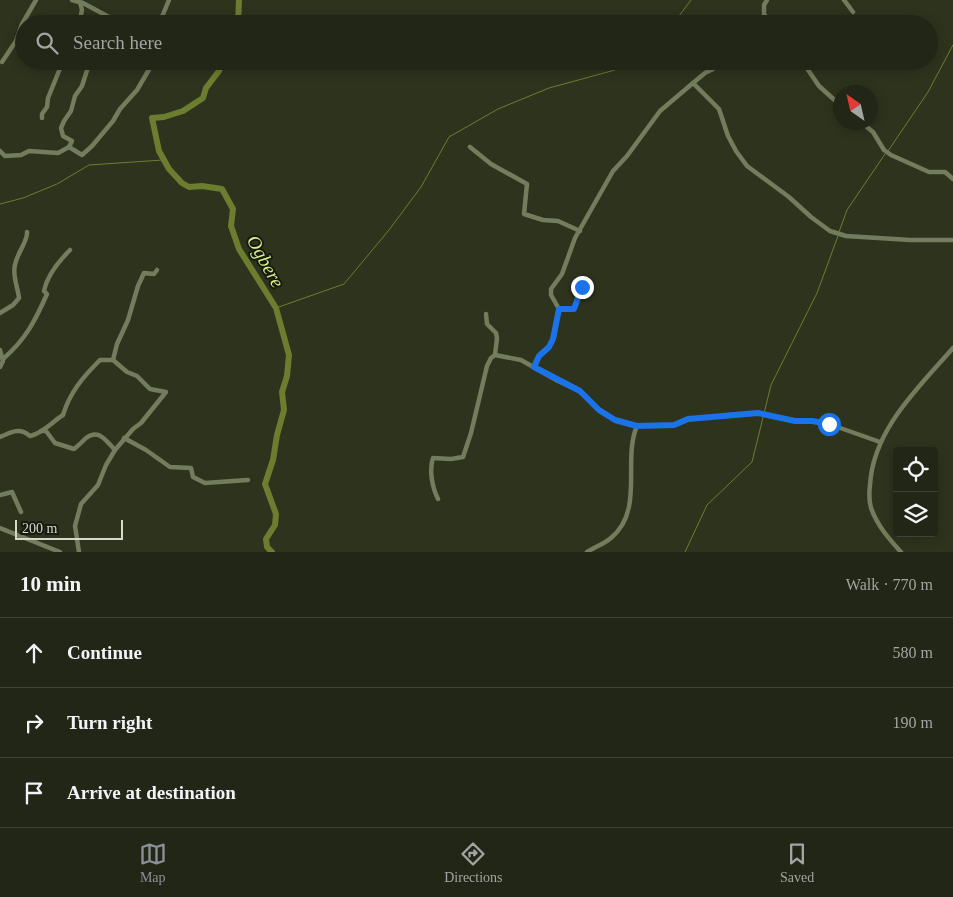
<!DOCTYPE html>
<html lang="en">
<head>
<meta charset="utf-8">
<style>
  :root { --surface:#222616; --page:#2a2e1f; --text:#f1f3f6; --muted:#a2a5a1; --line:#3f4335; --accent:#8c9099 }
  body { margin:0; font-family:"Times New Roman",serif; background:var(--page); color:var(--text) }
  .controls { position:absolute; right:15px; bottom:15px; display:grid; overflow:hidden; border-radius:5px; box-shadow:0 2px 12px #0003 }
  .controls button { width:45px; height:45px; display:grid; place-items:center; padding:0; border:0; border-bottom:1px solid var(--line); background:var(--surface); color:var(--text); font:25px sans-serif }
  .compass { position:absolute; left:833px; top:85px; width:45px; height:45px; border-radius:50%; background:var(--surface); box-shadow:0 2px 12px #0003; rotate:326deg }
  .scale { position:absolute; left:15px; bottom:12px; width:108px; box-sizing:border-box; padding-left:5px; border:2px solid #d5d9cc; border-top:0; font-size:14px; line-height:18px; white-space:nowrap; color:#d5d9cc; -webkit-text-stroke:4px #171a10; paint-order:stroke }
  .stop { position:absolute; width:15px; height:15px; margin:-11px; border:4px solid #1a73e8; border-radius:50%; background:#fff }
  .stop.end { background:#1a73e8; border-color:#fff; box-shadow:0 1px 5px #0008 }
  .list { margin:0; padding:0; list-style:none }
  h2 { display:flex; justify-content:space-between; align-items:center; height:65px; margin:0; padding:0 20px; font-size:21px }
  h2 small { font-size:16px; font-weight:400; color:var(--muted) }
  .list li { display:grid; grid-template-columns:32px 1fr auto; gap:15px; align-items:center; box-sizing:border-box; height:70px; padding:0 20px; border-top:1px solid var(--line) }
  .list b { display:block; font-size:19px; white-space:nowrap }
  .list em { font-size:16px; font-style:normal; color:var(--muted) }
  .icon { flex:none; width:28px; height:28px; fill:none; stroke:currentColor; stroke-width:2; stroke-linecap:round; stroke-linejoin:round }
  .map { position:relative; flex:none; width:953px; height:552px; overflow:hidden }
  .search { position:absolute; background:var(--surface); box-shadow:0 2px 12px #0003; left:15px; right:15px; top:15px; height:55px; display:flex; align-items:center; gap:12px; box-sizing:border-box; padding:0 18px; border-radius:28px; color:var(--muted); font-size:19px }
  .sheet { height:275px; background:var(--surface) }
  nav { display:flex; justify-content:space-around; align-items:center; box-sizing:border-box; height:70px; border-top:1px solid var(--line); background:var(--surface); font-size:14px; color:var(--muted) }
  nav a { display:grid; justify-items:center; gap:2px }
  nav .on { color:var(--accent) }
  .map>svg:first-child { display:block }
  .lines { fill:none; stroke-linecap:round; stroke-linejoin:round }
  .stream { stroke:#6c7d2f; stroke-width:1 }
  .river { stroke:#6c7d2f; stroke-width:6 }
  .minor { stroke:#737c5c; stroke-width:4.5 }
  .route { stroke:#1a73e8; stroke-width:6 }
  .labels { text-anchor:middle; stroke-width:4; stroke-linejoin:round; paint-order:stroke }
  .water-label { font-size:19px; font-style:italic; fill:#d8f186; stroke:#171a10 }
</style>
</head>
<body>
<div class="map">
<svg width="953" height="552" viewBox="0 0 953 552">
  <rect width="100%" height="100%" fill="#2e331e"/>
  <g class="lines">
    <g class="stream">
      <path d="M 670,24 L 679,16 L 691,0"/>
      <path d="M 888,151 L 928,92 L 953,45"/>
      <path d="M 0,204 L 23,198 L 57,184 L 89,165 L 163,160"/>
      <path d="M 839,232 L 847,210 L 885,154"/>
      <path d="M 276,308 L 344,284 L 389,230 L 421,187 L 449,137 L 498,109 L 549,88 L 615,70 L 626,61"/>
      <path d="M 685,552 L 707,505 L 752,462 L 771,385 L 817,293 L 838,236"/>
    </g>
    <g class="river">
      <path d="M 238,24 L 239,0"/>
      <path d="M 223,61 L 219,71 L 206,88 L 203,98 L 183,111 L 164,117 L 152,118 L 159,151 L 169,169 L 182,183 L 189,187 L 202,186 L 222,189 L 233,209 L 231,226 L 239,249 L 276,308 L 289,355 L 287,376 L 282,392 L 284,410 L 277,435 L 273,460 L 265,484 L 276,514 L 275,525 L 266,539 L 267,547 L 272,552"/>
    </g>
    <g class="minor">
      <path d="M 72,0 L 83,3 L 122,24"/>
      <path d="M 844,0 L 853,12"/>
      <path d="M 766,17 L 772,24"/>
      <path d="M 79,24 L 82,10 L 80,2"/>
      <path d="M 159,24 L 169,0"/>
      <path d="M 758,24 L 766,17 L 764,14 L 764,5 L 767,0"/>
      <path d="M 802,61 L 819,86 L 840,105"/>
      <path d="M 2,62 L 16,41 L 22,24 L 36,0"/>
      <path d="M 183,66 L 187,61"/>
      <path d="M 693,83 L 705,73 L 713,69 L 723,61"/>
      <path d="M 42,118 L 42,114 L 47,107 L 48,98 L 63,61"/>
      <path d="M 861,122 L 873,132 L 884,150 L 891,155 L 929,172 L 945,172 L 953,179"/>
      <path d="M 69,147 L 72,141 L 63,136 L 61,128 L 64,121 L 71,111 L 75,96 L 82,86 L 90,61"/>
      <path d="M 470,147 L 491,164 L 527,184 L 524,214 L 543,220 L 558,221 L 580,231"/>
      <path d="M 0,151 L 5,156 L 21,155 L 29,151 L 58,153 L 69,147 L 82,155 L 92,146 L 113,121 L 120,109 L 137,90 L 154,61"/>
      <path d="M 559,309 L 574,309 L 583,283"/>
      <path d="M 0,313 L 13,305 L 19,298 C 18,288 12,275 15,265 C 17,253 28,241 27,232"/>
      <path d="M 486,314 L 487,324 L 496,333 L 497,338 L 495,355"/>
      <path d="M 0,350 L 3,361 L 0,367"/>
      <path d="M 3,359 C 26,339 35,321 47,294 L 44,291 C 47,276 59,261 70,250"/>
      <path d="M 113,360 L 117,344 L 128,320 L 138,286 L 144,273 L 154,274 L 157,270"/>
      <path d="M 534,367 L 539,356 L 549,347 L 553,339 L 559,309 L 551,295 L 551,289 L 562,274 L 575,238 L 613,171 L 627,156 L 660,111 L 693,83 L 719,109 L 728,136 L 736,151 L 747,166 L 789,197 L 811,217 L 830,231 L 846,236 L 910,240 L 953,240"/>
      <path d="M 41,431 L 46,431 L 55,443 L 74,449 C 78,446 82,442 86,438 C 99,428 106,441 115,450"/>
      <path d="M 0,437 C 12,432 19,427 30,436 C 43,433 52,422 63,415 C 70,392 83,377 100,360 L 113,360 L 127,372 L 137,376 L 150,389 L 166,392 L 141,423 L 133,429 L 115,450 L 106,465 L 98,485 L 81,504 L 75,526 L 79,552"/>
      <path d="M 124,438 L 146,450 L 170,467 L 191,468 L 193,477 L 205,483 L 248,480"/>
      <path d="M 0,495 L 12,492 L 21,512"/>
      <path d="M 438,499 C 432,487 429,470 433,458 L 451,459 L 463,457 L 471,433 L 487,366 L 491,358 L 495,355 L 521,360 L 558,381 L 580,391 L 599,410 L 615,420 L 637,426 L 674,425 L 688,419 L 758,413 L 795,421 L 812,421 L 829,424 L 880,442"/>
      <path d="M 0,528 L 60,552"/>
      <path d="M 587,552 C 595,547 604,544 611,538 C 645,510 622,460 637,426"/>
      <path d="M 901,552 C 889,539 877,525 871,508 C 869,501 869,493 870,485 C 873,430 918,388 953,348"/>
    </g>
  </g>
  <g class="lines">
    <path class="route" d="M 582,287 L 574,309 L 559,309 L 553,339 L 549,347 L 539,356 L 534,367 L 580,391 L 599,410 L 615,420 L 637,426 L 674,425 L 688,419 L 758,413 L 795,421 L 812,421 L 829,424"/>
  </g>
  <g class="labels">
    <g class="water-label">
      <text transform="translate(266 261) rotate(61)" y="7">Ogbere</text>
    </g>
  </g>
</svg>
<div class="controls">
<button><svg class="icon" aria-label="locate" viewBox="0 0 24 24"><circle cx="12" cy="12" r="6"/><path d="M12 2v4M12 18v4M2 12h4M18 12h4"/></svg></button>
<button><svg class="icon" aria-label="layers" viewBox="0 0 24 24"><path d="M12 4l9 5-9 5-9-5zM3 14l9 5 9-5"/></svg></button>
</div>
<svg class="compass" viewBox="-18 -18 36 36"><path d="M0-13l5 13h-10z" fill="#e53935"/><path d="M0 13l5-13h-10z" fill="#a2a5a1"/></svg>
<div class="scale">200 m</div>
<div class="stop" style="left:829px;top:424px"></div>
<div class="stop end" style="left:582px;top:287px"></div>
<div class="search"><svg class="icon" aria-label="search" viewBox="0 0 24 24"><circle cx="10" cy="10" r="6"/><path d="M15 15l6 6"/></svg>Search here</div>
</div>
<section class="sheet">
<h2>10 min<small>Walk · 770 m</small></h2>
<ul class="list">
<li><svg class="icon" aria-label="ahead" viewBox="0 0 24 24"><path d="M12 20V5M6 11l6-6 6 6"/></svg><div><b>Continue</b></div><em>580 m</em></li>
<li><svg class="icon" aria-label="right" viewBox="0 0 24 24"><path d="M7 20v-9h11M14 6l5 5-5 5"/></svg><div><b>Turn right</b></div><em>190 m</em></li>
<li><svg class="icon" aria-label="arrive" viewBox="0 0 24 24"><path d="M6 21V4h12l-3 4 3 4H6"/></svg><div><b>Arrive at destination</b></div></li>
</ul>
</section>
<nav>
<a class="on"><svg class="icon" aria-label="map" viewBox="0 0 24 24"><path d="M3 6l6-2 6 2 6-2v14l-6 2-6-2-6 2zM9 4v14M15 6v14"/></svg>Map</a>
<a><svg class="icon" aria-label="directions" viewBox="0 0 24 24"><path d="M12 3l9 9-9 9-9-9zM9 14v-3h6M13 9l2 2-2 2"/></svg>Directions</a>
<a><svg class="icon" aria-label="saved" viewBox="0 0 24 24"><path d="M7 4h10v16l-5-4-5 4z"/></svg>Saved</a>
</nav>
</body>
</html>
